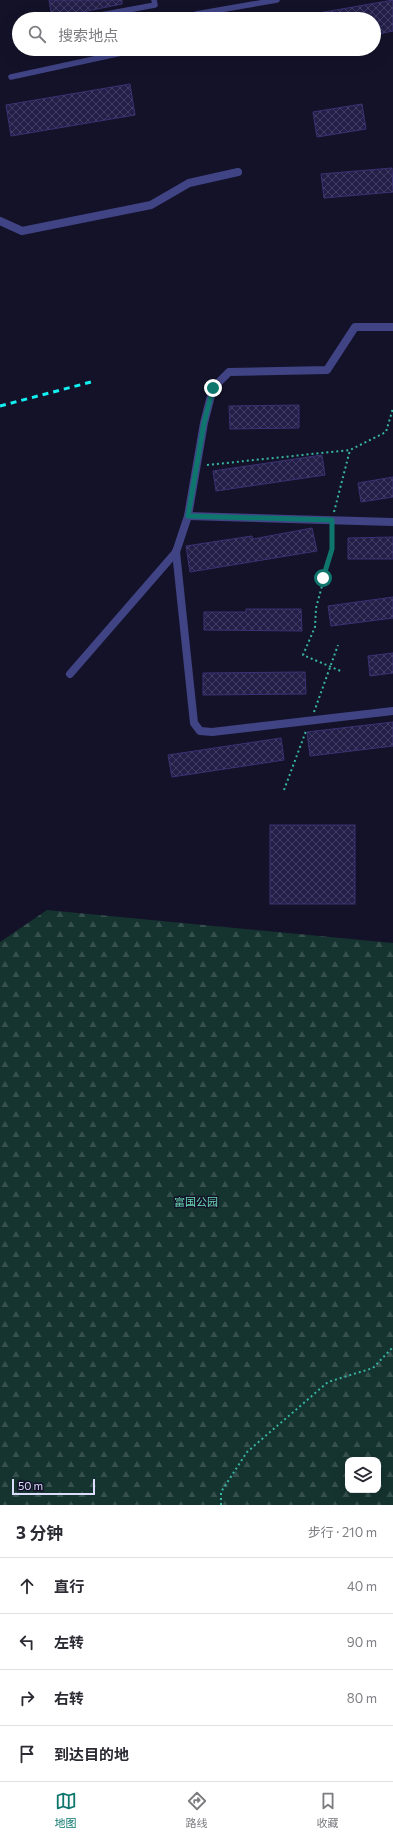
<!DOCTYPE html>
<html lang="zh">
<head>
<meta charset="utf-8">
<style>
  :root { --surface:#fff; --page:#f2f2f3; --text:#2b2b33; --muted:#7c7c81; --line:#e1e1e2; --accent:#0f766e }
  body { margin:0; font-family:Commissioner,"Noto Sans SC",sans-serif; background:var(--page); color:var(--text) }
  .controls { position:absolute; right:12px; bottom:12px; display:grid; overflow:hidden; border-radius:8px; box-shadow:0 4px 16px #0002 }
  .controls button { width:36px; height:36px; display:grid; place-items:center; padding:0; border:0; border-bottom:1px solid var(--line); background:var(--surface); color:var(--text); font:20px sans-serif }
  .scale { position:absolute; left:12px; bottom:10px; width:83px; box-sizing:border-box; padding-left:4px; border:2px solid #dcdcfd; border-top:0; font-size:11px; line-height:14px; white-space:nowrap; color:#dcdcfd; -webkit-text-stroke:3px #141229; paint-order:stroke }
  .stop { position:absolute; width:12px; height:12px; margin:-9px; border:3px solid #0f766e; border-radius:50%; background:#fff }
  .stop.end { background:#0f766e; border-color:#fff; box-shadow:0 1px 4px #0008 }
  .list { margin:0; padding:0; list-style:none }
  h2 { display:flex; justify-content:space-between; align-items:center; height:52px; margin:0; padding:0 16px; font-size:17px }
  h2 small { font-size:13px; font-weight:400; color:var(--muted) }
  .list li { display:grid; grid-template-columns:26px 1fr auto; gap:12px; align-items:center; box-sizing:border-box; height:56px; padding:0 16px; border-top:1px solid var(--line) }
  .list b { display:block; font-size:15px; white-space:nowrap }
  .list em { font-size:13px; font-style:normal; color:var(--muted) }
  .icon { flex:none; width:22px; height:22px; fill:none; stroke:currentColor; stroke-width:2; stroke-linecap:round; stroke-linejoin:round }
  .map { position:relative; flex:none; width:393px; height:1505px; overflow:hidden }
  .search { position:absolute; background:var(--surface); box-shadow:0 4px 16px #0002; left:12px; right:12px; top:12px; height:44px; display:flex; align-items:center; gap:10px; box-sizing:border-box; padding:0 14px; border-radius:22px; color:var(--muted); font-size:15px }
  .sheet { height:276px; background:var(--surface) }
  nav { display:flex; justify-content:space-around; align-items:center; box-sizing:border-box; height:56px; border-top:1px solid var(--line); background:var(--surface); font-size:11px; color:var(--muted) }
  nav a { display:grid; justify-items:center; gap:2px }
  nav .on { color:var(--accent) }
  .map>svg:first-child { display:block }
  .forest { fill:url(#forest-firs); fill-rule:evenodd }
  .building { fill:url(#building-cross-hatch); stroke:#393273 }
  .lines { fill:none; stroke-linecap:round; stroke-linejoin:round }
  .path { stroke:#37b5a2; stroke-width:2; stroke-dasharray:2 3; stroke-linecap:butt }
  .service { stroke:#404485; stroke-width:5.5 }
  .minor { stroke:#404485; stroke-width:8 }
  .rail { stroke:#13f1f2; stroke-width:3; stroke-dasharray:6 5; stroke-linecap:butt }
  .route { stroke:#0f766e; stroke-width:5 }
  .labels { text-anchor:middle; stroke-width:3; stroke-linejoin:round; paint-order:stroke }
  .park-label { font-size:11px; fill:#6adab4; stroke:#141229 }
</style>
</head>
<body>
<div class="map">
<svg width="393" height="1505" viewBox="0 0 393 1505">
  <defs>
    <pattern id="forest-firs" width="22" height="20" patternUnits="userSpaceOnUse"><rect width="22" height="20" fill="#15332f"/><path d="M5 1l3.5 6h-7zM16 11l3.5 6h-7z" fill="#36504e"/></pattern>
    <pattern id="building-cross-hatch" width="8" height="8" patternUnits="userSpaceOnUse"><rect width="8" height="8" fill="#241f49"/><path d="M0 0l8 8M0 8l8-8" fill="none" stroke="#433f64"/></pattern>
  </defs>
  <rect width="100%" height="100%" fill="#141229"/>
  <path class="forest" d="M 47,910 L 393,943 L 393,1505 L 0,1505 L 0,942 ZM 348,1460 L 378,1460 L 378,1490 L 348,1490 Z"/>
  <g class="building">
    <path d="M 49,0 L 122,0 L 122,4 L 52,18 Z"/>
    <path d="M 393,0 L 393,31 L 374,35 L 374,19 L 313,19 L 313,14 Z"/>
    <path d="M 130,84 L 135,115 L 11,136 L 6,105 Z"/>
    <path d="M 362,104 L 366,129 L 317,137 L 313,112 Z"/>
    <path d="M 392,168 L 393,192 L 324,198 L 321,174 Z"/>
    <path d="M 299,405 L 299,428 L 230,429 L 229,406 Z"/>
    <path d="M 322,455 L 325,475 L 216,491 L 213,471 Z"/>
    <path d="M 393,477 L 393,497 L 361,502 L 358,483 Z"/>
    <path d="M 312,528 L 317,551 L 190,572 L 186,546 L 252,536 L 253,539 Z"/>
    <path d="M 393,537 L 393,559 L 348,559 L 348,538 Z"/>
    <path d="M 393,597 L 393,618 L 331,626 L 328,606 Z"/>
    <path d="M 246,609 L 301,609 L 302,631 L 204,630 L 204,612 L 246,612 Z"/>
    <path d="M 393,653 L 393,673 L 370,676 L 368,656 Z"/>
    <path d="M 305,672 L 306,694 L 203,695 L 203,673 Z"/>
    <path d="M 393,722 L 393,746 L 310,756 L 307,732 Z"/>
    <path d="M 281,738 L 284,760 L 172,777 L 168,755 Z"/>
    <rect x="270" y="825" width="85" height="79"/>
  </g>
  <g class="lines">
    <g class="path">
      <path d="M 207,465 L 350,450 L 386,432 L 393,408"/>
      <path d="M 334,512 L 350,450"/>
      <path d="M 332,528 L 332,549 L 316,608 L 315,627 L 303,655 L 343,672"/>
      <path d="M 314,712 L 338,645"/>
      <path d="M 284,790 L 306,731"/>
      <path d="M 221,1505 L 221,1492 L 247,1452 L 328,1382 L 373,1368 L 393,1347"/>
    </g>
    <g class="service">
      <path d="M 79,19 L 155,5 L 154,0"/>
      <path d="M 195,19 L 196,14 L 277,0"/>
      <path d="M 11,77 L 140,49"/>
    </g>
    <g class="minor">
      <path d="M 0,221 L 22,231 L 151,205 L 189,183 L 238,172"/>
      <path d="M 188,516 L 393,522"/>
      <path d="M 176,552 L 194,723 L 200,731 L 212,732 L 393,711"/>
      <path d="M 70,674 L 176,552 L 188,516 L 204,423 L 213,388 L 229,372 L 327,370 L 355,327 L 393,327"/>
    </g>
    <path class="rail" d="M 0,406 L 91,382"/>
  </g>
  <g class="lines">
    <path class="route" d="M 213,388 L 204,423 L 188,516 L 332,520 L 332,549 L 323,578"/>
  </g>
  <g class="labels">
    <g class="park-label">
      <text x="196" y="1206">富国公园</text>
    </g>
  </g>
</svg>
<div class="controls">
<button><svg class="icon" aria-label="layers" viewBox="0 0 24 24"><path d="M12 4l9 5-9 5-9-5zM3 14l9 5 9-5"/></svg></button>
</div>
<div class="scale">50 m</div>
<div class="stop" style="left:323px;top:578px"></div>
<div class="stop end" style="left:213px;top:388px"></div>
<div class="search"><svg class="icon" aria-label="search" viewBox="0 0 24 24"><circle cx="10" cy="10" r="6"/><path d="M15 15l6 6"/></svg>搜索地点</div>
</div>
<section class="sheet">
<h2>3 分钟<small>步行 · 210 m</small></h2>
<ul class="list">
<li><svg class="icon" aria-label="ahead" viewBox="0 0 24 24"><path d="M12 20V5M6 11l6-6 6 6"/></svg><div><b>直行</b></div><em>40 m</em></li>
<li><svg class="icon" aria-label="left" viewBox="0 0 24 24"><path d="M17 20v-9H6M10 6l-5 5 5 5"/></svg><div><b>左转</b></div><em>90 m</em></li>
<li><svg class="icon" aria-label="right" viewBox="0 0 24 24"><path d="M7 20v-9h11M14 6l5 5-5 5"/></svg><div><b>右转</b></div><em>80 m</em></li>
<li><svg class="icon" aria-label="arrive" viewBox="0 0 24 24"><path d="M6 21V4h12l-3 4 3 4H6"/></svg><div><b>到达目的地</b></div></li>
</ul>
</section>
<nav>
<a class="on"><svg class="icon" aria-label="map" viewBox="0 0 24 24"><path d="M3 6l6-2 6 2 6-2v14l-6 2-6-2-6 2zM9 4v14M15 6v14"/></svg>地图</a>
<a><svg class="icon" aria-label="directions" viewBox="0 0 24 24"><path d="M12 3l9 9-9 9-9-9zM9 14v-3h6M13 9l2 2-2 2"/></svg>路线</a>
<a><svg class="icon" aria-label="saved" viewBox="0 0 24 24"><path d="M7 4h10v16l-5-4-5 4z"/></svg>收藏</a>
</nav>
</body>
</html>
